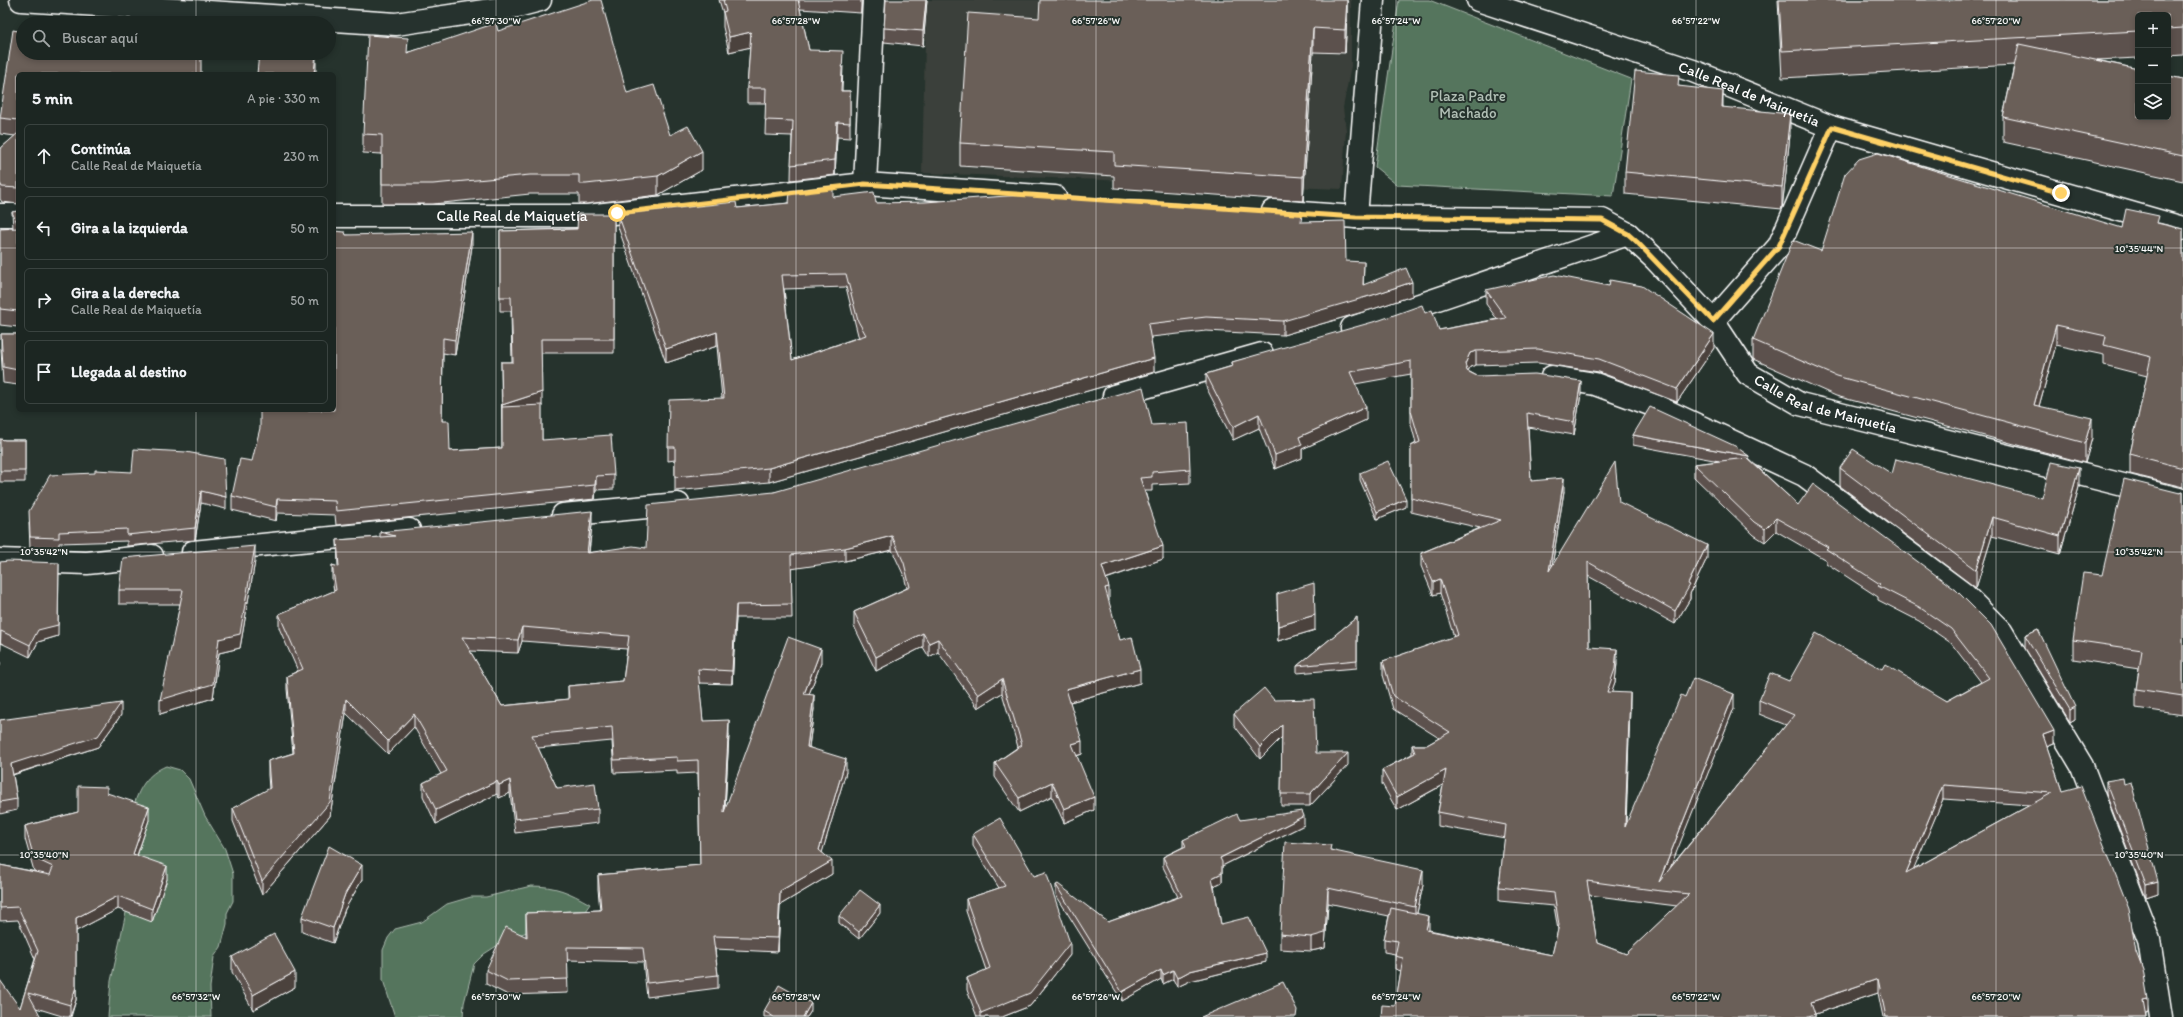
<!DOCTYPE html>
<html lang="es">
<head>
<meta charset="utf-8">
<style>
  :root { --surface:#1c2622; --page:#252e2a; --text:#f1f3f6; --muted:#a0a5a5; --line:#3a4340 }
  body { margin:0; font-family:Itim,sans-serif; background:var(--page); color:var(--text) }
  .controls { position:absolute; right:12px; top:12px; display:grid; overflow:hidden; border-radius:6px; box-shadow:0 2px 6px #0003 }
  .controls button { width:36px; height:36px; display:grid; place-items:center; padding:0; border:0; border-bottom:1px solid var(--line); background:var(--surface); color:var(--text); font:20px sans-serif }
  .stop { position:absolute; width:12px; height:12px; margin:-9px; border:3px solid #ffd166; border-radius:50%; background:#fff }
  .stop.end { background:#ffd166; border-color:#fff; box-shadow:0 1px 4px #0008 }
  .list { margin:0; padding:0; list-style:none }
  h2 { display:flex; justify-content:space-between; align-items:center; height:52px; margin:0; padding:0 16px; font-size:17px }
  h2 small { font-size:13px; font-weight:400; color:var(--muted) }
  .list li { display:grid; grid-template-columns:26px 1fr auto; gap:12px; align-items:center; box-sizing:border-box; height:64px; margin:0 8px 8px; padding:0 8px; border:1px solid var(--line); border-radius:6px }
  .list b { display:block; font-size:15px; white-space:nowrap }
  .list p { margin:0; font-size:13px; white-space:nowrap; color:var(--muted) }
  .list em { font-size:13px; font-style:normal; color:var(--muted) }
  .icon { flex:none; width:22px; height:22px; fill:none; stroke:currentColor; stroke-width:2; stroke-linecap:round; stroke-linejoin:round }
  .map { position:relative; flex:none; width:2183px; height:1017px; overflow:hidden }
  .search { position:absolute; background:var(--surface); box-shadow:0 2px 6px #0003; left:16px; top:16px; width:320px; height:44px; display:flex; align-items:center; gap:10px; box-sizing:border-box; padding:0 14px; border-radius:22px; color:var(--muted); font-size:15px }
  .panel { position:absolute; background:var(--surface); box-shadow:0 2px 6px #0003; left:16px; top:72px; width:320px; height:340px; border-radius:6px }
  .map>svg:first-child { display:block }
  .built { fill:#3b403a }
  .green { fill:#55745d; stroke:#aabaae }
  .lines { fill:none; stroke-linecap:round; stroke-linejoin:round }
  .minor-casing { stroke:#fff; stroke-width:25 }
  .minor { stroke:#26332d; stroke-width:22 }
  .wall { fill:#5c514d; stroke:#fff; fill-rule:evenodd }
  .shaded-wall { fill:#4b423e; stroke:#fff }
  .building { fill:#6b5e59; stroke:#fff; fill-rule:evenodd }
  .route { stroke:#ffd166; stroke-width:5 }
  .ticks { fill:none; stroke:#fff; stroke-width:1; stroke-opacity:0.45 }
  .labels { text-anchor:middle; stroke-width:4; stroke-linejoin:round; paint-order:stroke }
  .street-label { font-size:15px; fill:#fff; stroke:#26332d }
  .park-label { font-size:15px; fill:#b2c0b6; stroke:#26332d }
  .ticks-label { font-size:10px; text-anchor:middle; fill:#fff; stroke:#26332d; stroke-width:4; stroke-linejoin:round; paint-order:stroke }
</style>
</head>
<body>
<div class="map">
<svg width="2183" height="1017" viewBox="0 0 2183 1017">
  <rect width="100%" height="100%" fill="#26332d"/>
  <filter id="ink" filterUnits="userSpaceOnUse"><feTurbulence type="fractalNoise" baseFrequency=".025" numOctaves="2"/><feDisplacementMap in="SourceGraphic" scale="8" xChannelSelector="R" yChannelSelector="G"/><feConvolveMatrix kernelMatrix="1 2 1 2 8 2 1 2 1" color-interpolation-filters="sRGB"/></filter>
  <g filter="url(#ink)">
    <path class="built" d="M 926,0 L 1351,0 L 1351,66 L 1343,108 L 1346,130 L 1342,189 L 922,173 Z"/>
    <g class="green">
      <path d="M 1399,0 L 1429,0 L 1631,79 L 1613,196 L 1397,185 L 1375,167 Z"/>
      <path d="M 166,766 L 180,770 L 189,779 L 205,816 L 225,849 L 233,874 L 233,901 L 227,913 L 227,924 L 221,947 L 214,957 L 210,987 L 211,1017 L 108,1017 L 111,981 L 127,908 L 133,809 C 138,789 147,774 166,766 Z"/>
      <path d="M 531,886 C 556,886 569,892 590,904 L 583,914 L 509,938 L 484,954 L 474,964 L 464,1003 L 463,1017 L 395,1017 L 383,980 L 383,950 L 388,938 L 395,929 L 422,922 L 447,904 L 471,897 L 486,897 Z"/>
    </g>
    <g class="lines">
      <defs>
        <g id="minor">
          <path d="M 21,0 L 396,24 L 517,6 L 540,0"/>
          <path id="s1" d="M 1478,0 L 1693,71 L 1831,127 L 2183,228"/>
          <path d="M 865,184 L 874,0"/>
          <path id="s2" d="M 1273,211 L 1356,217 L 1602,220 L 1628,234 L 1655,259 L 1713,321 L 1748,374 L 1800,404 L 2183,500"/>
          <path d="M 0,215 L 18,215"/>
          <path id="s3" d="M 334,216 L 587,216 L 865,184 L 1055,197"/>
          <path d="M 1356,217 L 1373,0"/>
          <path d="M 1713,321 L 1779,246 L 1831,127"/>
          <path d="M 1352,328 L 1628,234"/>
          <path d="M 1552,377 L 1595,384 L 1658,407 L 1804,475 L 1964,594 L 2001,631 L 2082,766 L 2149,940 L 2161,1017"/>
          <path d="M 1114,396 L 1262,354"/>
          <path d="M 563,515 L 678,504"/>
          <path d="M 193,552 L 409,530"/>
          <path d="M 0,560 L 87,563 L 152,556"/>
        </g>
      </defs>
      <use href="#minor" class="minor-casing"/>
      <use href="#minor" class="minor"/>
    </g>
    <g class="wall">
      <path d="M 719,0 L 798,0 L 799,3 L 799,0 L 862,0 L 861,13 L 800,9 L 809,50 L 843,66 L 842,91 L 850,91 L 850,138 L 837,137 L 835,175 L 791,180 L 792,136 L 765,135 L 766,103 L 747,103 L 747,88 L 750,47 L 729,52 L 723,27 L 723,13 Z"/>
      <path d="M 927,0 L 923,46 L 884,42 L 884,28 Z"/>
      <path d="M 1347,0 L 1347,16 L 1345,53 L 1313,52 L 1303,201 L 1114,188 L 1114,176 L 960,166 L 960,143 L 1039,18 Z"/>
      <path d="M 1778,0 L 2183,0 L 2183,55 L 2168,56 L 2168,15 L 2138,15 L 2138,58 L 2097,60 L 2183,79 L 2183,181 L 2003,142 L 2003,117 L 2014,65 L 1782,78 Z"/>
      <path d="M 498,31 L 627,93 L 670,135 L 702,170 L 658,195 L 586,204 L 579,204 L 579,194 L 530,194 L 433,204 L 382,204 L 382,154 L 363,153 L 363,134 L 408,52 Z"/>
      <path d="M 18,74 L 18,204 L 2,202 L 0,199 L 0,149 L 15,136 L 0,134 L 0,118 Z"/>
      <path d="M 1679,86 L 1723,107 L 1790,135 L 1782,209 L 1625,194 L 1625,172 Z"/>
      <path d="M 833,197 L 876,203 L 1302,222 L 1346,261 L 1364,285 L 1412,296 L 1373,309 L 1283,335 L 1206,331 L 1151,337 L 1154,372 L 769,482 L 675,491 L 675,460 L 668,461 L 668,447 L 722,398 L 717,346 L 666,363 L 618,227 L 618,214 L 737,208 L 789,203 ZM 846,287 L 858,335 L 859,337 L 792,360 L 784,289 Z"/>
      <path d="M 18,211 L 18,327 L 0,325 L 0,229 L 13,228 L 12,212 Z"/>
      <path d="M 614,214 L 614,353 L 541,353 L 542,440 L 614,475 L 614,489 L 596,490 L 595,499 L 336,525 L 335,515 L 277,513 L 276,521 L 232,510 L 232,496 L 252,461 L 334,410 L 346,235 L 472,246 L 455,355 L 443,353 L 442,421 L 450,451 L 502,448 L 501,362 L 512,362 L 511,311 L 500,311 L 500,231 L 577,229 Z"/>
      <path d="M 2159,223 L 2183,229 L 2183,487 L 2130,474 L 2130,454 L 2147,376 L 2104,365 L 2104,355 L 2056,345 L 2039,406 L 2092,438 L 2085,463 L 1836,396 L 1753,359 L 1753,340 L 1821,251 L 2122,228 Z"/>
      <path d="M 1486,290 L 1714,348 L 1677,402 L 1599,372 L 1538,363 L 1476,365 L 1470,367 L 1468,371 L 1477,376 L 1581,394 L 1574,435 L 1528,427 L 1531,481 L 1564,491 L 1552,566 L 1619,502 L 1707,558 L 1690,594 L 1690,599 L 1675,624 L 1588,576 L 1589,647 L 1617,663 L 1615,682 L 1611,692 L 1630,707 L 1626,826 L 1685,697 L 1734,708 L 1669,869 L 1786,725 L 1759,714 L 1759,700 L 1789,681 L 1882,669 L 1947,701 L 1981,682 L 1951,643 L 1919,621 L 1878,600 L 1878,597 L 1826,563 L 1826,560 L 1776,531 L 1765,542 L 1754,535 L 1694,477 L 1694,464 L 1719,461 L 1633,445 L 1633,435 L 1749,456 L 1749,459 L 1798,505 L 1956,590 L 2054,744 L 2047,747 L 2062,791 L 2136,952 L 2148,1012 L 2146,1013 L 2146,1017 L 1883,1017 L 1878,993 L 1815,1014 L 1815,1017 L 1395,1006 L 1401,971 L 1395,969 L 1395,954 L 1384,952 L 1384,939 L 1389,916 L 1328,903 L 1325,948 L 1311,951 L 1280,949 L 1280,934 L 1331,850 L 1423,885 L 1417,913 L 1429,930 L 1552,955 L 1558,930 L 1554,906 L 1499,901 L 1499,887 L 1505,838 L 1438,826 L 1438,812 L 1443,785 L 1397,810 L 1382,784 L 1382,770 L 1412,754 L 1412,745 L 1427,745 L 1439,738 L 1393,709 L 1383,675 L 1383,661 L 1454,637 L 1440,593 L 1433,595 L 1421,566 L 1421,553 L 1480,528 L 1411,512 L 1411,446 L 1416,443 L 1411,424 L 1411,374 L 1355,384 L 1366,420 L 1302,449 L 1302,458 L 1275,469 L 1259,428 L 1233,440 L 1206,387 L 1206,374 L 1232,366 L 1232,362 L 1425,313 L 1439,330 L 1497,319 L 1486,304 ZM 1943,799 L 2030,805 L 1913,869 ZM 1589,895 L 1677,906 L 1626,954 L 1597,943 Z"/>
      <path d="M 1,334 L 18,334 L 18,385 L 3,383 L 1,350 Z"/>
      <path d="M 1152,425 L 1190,469 L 1190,483 L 1152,485 L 1152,491 L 1145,491 L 1163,559 L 1106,579 L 1108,601 L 1120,640 L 1140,683 L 1070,702 L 1082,754 L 1077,756 L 1094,810 L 1064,823 L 1052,796 L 1019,812 L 995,777 L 995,763 L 1018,747 L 1002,693 L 978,708 L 938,652 L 929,657 L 923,647 L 876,671 L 854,626 L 854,612 L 907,588 L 904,576 L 892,550 L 845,561 L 791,569 L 792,618 L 736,618 L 732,684 L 699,683 L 703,721 L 729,734 L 725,809 L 821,663 L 809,694 L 814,709 L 809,747 L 846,772 L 822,852 L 832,874 L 780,905 L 778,952 L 715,949 L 718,975 L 718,988 L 647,997 L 643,962 L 567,960 L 568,993 L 508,995 L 486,984 L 486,970 L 526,937 L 526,913 L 600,910 L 598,889 L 598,875 L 700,865 L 698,773 L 677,774 L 677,770 L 614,773 L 612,741 L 538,748 L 557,788 L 598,809 L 598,823 L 515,833 L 510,793 L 499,798 L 497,794 L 436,824 L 423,796 L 423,783 L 441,774 L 414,727 L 388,754 L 346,713 L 330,816 L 262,895 L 233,821 L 233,808 L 269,789 L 268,775 L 268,761 L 293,753 L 287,689 L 287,676 L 298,671 L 279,628 L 279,614 L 334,591 L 332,579 L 332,565 L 338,567 L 337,540 L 380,537 L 380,532 L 592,525 L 589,553 L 646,548 L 774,492 ZM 522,641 L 627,649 L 623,681 L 568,686 L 568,699 L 502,706 L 470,651 L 518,653 Z"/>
      <path d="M 0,439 L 5,440 L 25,440 L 25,482 L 0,482 Z"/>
      <path d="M 1840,468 L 1892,474 L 2042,498 L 2079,487 L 2060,554 L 1992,536 L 1976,588 L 1840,486 Z"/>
      <path d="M 132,472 L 226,497 L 226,509 L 201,503 L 195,540 L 127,546 L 127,541 L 59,543 L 59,550 L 30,549 L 29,523 Z"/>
      <path d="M 1360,473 L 1406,507 L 1377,519 L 1360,480 Z"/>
      <path d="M 2183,492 L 2183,715 L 2136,708 L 2136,689 L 2139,669 L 2073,659 L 2073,640 L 2102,575 L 2180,493 Z"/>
      <path d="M 255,561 L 240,648 L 219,653 L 213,698 L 160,714 L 180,604 L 119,604 L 119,590 Z"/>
      <path d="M 0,562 L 58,636 L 38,642 L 30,657 L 1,643 L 0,665 Z"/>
      <path d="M 1277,594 L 1315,630 L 1278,641 Z"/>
      <path d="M 1357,617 L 1357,668 L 1297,673 L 1297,666 Z"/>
      <path d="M 2038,629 L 2075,719 L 2070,722 L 2025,648 L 2025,635 Z"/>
      <path d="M 1234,714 L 1316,753 L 1348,765 L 1310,806 L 1281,806 L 1282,737 L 1260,759 L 1234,725 Z"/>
      <path d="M 121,715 L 98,747 L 13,775 L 17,799 L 17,810 L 0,814 L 0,720 Z"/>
      <path d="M 2106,781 L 2124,784 L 2158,894 L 2146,898 L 2106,794 Z"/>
      <path d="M 107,793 L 149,820 L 137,856 L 167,879 L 152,922 L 118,909 L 76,931 L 76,1000 L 71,1017 L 65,1017 L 36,1008 L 20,1008 L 35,959 L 18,920 L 0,921 L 0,865 L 37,872 L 34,871 L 25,839 L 25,826 L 78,812 Z"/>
      <path d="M 1240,820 L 1304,825 L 1222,866 L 1222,882 L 1214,886 L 1221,924 L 1266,962 L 1190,981 L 1177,987 L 1173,979 L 1163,984 L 1161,979 L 1122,1001 L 1056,895 L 1056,885 L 1108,922 L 1178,897 L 1163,867 L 1163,857 L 1183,847 L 1183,840 Z"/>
      <path d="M 973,834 L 1070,955 L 1030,1006 L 1002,1017 L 977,1017 L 967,990 L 967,978 L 986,970 L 966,911 L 966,899 L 999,888 L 973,846 Z"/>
      <path d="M 362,880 L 345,909 L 333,943 L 302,932 L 302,917 Z"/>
      <path d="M 880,913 L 859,939 L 839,923 L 839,916 Z"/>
      <path d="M 232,957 L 295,987 L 253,1010 L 232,972 Z"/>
      <path d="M 764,1011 L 811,1011 L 807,1017 L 764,1017 Z"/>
    </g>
    <g class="shaded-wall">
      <path d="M 861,0 L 862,0 L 861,13 Z"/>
      <path d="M 926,0 L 927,0 L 923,46 L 923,31 Z"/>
      <path d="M 1347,0 L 1347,16 L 1345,53 L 1345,30 Z"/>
      <path d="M 1313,28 L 1313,52 L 1303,201 L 1303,177 Z"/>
      <path d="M 751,32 L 751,47 L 729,52 L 729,37 Z"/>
      <path d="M 316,53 L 316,74 L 314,74 Z"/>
      <path d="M 1723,91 L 1723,112 L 1722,107 Z"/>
      <path d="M 1790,114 L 1790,135 L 1782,209 L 1782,187 Z"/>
      <path d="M 837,122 L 837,137 L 835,175 L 835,160 Z"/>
      <path d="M 702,151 L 702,170 L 658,195 L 658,176 Z"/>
      <path d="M 472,232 L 472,246 L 455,355 L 455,340 Z"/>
      <path d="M 1364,262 L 1363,298 L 1412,282 L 1412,296 L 1373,309 L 1283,335 L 1283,321 Z"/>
      <path d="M 2056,325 L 2056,345 L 2034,424 L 2034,405 Z"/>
      <path d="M 717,332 L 717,346 L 666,363 L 666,349 Z"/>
      <path d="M 1714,334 L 1714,348 L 1677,402 L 1677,389 Z"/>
      <path d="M 1476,351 L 1476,365 L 1470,367 L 1465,377 L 1465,364 L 1470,353 Z"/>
      <path d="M 1154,358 L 1154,372 L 769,482 L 769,468 Z"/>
      <path d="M 1581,381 L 1581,394 L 1574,435 L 1574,422 Z"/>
      <path d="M 542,392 L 542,406 L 502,420 L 502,405 Z"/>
      <path d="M 1366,407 L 1366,420 L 1302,449 L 1302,458 L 1275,469 L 1275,455 L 1299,437 Z"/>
      <path d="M 1259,414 L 1259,428 L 1233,440 L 1233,427 Z"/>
      <path d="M 2092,418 L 2092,438 L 2085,463 L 2085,443 Z"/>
      <path d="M 2079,468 L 2079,487 L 2060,554 L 2060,536 Z"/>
      <path d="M 596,476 L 596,490 L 595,499 L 595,485 Z"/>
      <path d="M 1564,478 L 1564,491 L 1549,585 L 1549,571 Z"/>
      <path d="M 201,491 L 201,503 L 195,540 L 195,528 Z"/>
      <path d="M 277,499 L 277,513 L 276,521 L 276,507 Z"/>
      <path d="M 1406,499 L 1406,507 L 1377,519 L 1377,512 Z"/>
      <path d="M 592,511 L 592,525 L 587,567 L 587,553 Z"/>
      <path d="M 1992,517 L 1992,536 L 1976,588 L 1976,570 Z"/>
      <path d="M 1776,518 L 1776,531 L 1765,542 L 1765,529 Z"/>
      <path d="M 892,536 L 892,550 L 845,561 L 845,548 Z"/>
      <path d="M 1707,545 L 1707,558 L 1690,594 L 1690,599 L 1675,624 L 1675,611 Z"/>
      <path d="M 255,546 L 255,561 L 240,648 L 219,653 L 213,698 L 160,714 L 160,700 L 219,639 Z"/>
      <path d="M 1163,546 L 1163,559 L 1102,580 L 1102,566 Z"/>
      <path d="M 59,563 L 58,636 L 38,642 L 30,657 L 30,645 Z"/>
      <path d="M 1440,579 L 1440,593 L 1433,595 L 1433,582 Z"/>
      <path d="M 1109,587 L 1109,601 L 1105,602 L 1105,588 Z"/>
      <path d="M 736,605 L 736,618 L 732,684 L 732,671 Z"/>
      <path d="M 1315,615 L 1315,630 L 1278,641 L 1278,626 Z"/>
      <path d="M 522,627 L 522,641 L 518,653 L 518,640 Z"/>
      <path d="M 923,633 L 923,647 L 876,671 L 876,657 Z"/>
      <path d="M 938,639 L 938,652 L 929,657 L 929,643 Z"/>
      <path d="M 821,649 L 821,663 L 804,707 L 804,694 Z"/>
      <path d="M 1617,649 L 1617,663 L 1615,682 L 1607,705 L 1607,692 Z"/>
      <path d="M 1140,669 L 1140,683 L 1066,703 L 1066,689 Z"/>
      <path d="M 1002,679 L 1002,693 L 978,708 L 978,695 Z"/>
      <path d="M 1630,693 L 1630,707 L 1625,840 L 1625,827 Z"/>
      <path d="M 1734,694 L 1734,708 L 1661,891 L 1659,882 Z"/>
      <path d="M 814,695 L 814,709 L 807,761 L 807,747 Z"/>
      <path d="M 346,699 L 346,713 L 330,816 L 262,895 L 262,881 Z"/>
      <path d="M 121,703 L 121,715 L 98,747 L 11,775 L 11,764 Z"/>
      <path d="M 2075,707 L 2075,719 L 2070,722 L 2070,710 Z"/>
      <path d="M 414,714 L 414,727 L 388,754 L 388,741 Z"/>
      <path d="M 729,720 L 729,734 L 724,826 L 724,812 Z"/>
      <path d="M 1282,725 L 1282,737 L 1260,759 L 1260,747 Z"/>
      <path d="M 2054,731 L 2054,744 L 2043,748 L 2043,735 Z"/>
      <path d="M 1082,741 L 1082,754 L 1072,757 L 1072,744 Z"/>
      <path d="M 1348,753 L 1348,765 L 1310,806 L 1310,794 Z"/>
      <path d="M 846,759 L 846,772 L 819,863 L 819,850 Z"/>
      <path d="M 1446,770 L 1446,783 L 1397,810 L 1397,797 Z"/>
      <path d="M 510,780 L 510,793 L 499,798 L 499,785 Z"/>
      <path d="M 497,781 L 497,794 L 436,824 L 436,810 Z"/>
      <path d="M 1052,782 L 1052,796 L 1019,812 L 1019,798 Z"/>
      <path d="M 1943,785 L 1943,799 L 1906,887 L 1906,873 Z"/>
      <path d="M 1094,797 L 1094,810 L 1064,823 L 1064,809 Z"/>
      <path d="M 149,807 L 149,820 L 133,867 L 133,854 Z"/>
      <path d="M 1304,816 L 1304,825 L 1220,867 L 1220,858 Z"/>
      <path d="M 832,861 L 832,874 L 780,905 L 778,952 L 780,891 Z"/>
      <path d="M 362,865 L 362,880 L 345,909 L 333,943 L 333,928 L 345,894 Z"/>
      <path d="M 167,866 L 167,879 L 152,922 L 152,909 Z"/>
      <path d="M 1423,870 L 1423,885 L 1415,922 L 1415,907 Z"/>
      <path d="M 1222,873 L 1222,882 L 1212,887 L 1212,878 Z"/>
      <path d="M 2158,882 L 2158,894 L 2146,898 L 2146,885 Z"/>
      <path d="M 1328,888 L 1328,903 L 1325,948 L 1311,951 L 1311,937 Z"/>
      <path d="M 118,896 L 118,909 L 76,931 L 76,918 Z"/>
      <path d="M 880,905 L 880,913 L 859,939 L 859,932 Z"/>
      <path d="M 1429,916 L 1429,929 L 1426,943 L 1426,930 Z"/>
      <path d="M 1070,943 L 1070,955 L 1030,1006 L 1002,1017 L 981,1017 L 981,1013 Z"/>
      <path d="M 1266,953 L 1266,962 L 1190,981 L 1177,987 L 1177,978 L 1190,971 Z"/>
      <path d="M 1161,970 L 1161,979 L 1122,1001 L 1122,992 Z"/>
      <path d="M 1173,970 L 1173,979 L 1163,984 L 1163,975 Z"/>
      <path d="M 295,972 L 295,987 L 253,1010 L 253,995 Z"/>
      <path d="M 1878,979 L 1878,993 L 1815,1014 L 1815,1017 L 1805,1017 L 1811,1002 Z"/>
      <path d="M 76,987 L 76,1000 L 70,1017 L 70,1005 Z"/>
      <path d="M 2148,999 L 2148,1012 L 2143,1014 L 2143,1000 Z"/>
      <path d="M 811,1003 L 811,1011 L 807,1017 L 803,1017 Z"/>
    </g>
    <g class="building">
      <path d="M 593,0 L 601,0 L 627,93 L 654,85 L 670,135 L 688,126 L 702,151 L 658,176 L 586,184 L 579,184 L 579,175 L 530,175 L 433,184 L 382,184 L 382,135 L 363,134 L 368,35 L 408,38 L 407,53 L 496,23 L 498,31 Z"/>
      <path d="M 723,0 L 798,0 L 809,50 L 843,51 L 841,91 L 850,91 L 850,123 L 837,122 L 835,160 L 791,165 L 793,121 L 765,120 L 766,88 L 747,88 L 751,32 L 729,37 L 723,12 L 726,11 Z"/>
      <path d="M 886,0 L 926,0 L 923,31 L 884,28 Z"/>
      <path d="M 1040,0 L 1347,0 L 1345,30 L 1313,28 L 1303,177 L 1114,165 L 1114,152 L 960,143 L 968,13 L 1039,18 Z"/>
      <path d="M 1779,0 L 2183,0 L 2183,28 L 2168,29 L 2168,15 L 2138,15 L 2138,31 L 1782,51 Z"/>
      <path d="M 13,30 L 23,32 L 23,53 L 201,53 L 201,74 L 18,74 L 18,120 L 0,118 Z"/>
      <path d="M 2019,44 L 2138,69 L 2138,117 L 2168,117 L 2168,76 L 2183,79 L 2183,156 L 2003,117 Z"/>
      <path d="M 259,53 L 316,53 L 314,74 L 257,74 Z"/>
      <path d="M 1635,71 L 1679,75 L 1678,86 L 1723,91 L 1722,107 L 1790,114 L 1782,187 L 1625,172 Z"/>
      <path d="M 18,133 L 18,188 L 2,187 L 0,183 L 0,149 Z"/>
      <path d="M 1878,153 L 2122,228 L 2126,209 L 2159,216 L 2157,223 L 2183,229 L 2183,468 L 2130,454 L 2151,357 L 2104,345 L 2106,336 L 2056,325 L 2034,405 L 2092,418 L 2085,443 L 1836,376 L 1753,340 L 1793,240 L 1821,251 L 1845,174 L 1859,159 Z"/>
      <path d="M 833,186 L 833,197 L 874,192 L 876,203 L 925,202 L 1033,194 L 1302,212 L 1301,222 L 1345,221 L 1346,261 L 1364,262 L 1363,285 L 1406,268 L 1412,282 L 1373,295 L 1283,321 L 1206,317 L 1148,324 L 1154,358 L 769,468 L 675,477 L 675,447 L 668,447 L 669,400 L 724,398 L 717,332 L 666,349 L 618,214 L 736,202 L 737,208 L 789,203 L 790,191 ZM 846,274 L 858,321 L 866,335 L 792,360 L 782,275 Z"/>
      <path d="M 18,211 L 18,225 L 12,212 Z"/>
      <path d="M 578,214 L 614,214 L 614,339 L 541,339 L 542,392 L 502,405 L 501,362 L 513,362 L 511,297 L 500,297 L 500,231 L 577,229 Z"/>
      <path d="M 18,228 L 18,311 L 0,309 L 0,229 Z"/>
      <path d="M 334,231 L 345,232 L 346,235 L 472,232 L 455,340 L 443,338 L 442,421 L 449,421 L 450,451 L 502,448 L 502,407 L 542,405 L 542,440 L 611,435 L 614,475 L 596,476 L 595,485 L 336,511 L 335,501 L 277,499 L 276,507 L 232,496 L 240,459 L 252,461 L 260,428 L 260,410 L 334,410 Z"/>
      <path d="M 1554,275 L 1609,286 L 1610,280 L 1642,286 L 1714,334 L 1677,389 L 1599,359 L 1538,349 L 1476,351 L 1470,353 L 1465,364 L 1467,371 L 1477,376 L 1535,374 L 1581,381 L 1574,422 L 1527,413 L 1531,481 L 1564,478 L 1549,571 L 1615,462 L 1619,502 L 1707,545 L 1688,584 L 1690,585 L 1675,611 L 1588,562 L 1589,647 L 1617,649 L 1615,669 L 1607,692 L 1630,693 L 1625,827 L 1681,695 L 1685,697 L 1693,678 L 1734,694 L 1659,882 L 1794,715 L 1759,700 L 1770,673 L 1789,681 L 1816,633 L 1882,669 L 1885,664 L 1947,701 L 1989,678 L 1951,629 L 1919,607 L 1878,586 L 1880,584 L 1826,549 L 1828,547 L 1776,518 L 1765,529 L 1754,522 L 1694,464 L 1747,458 L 1798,505 L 1813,484 L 1956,590 L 1991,625 L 2053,729 L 2054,731 L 2043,735 L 2062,791 L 2081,786 L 2129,909 L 2136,952 L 2143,970 L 2148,999 L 2143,1000 L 2146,1017 L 1886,1017 L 1878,979 L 1811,1002 L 1815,1014 L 1805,1017 L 1381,1017 L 1382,1005 L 1395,1006 L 1403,958 L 1395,956 L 1398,941 L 1384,939 L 1391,908 L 1429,916 L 1426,930 L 1552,955 L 1559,925 L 1554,893 L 1499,887 L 1506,825 L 1438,812 L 1446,770 L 1397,797 L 1382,770 L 1415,753 L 1412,745 L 1427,745 L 1450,732 L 1393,696 L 1383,661 L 1458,635 L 1440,579 L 1433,582 L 1421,553 L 1501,520 L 1411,498 L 1411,446 L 1420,442 L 1411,411 L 1411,361 L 1350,372 L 1366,407 L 1299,437 L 1302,445 L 1275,455 L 1259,414 L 1233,427 L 1206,374 L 1233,366 L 1232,362 L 1380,320 L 1422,305 L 1425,313 L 1432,310 L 1439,330 L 1506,318 L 1486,290 ZM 1943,785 L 2052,793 L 1906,873 ZM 1587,881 L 1653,890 L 1689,894 L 1626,954 L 1597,943 Z"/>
      <path d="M 1,334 L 18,334 L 18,370 L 3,367 Z"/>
      <path d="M 1143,387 L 1152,425 L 1188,423 L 1190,469 L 1152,472 L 1152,477 L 1140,478 L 1163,546 L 1102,566 L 1109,587 L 1105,588 L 1120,640 L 1132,637 L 1140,669 L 1066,689 L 1082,741 L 1072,744 L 1094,797 L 1064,809 L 1052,782 L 1019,798 L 995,763 L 1022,745 L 1002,679 L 978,695 L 938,639 L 929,643 L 923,633 L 876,657 L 854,612 L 910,587 L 904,563 L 892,536 L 845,548 L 791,555 L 792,604 L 736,605 L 732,671 L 698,669 L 703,721 L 729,720 L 724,812 L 788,637 L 821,649 L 804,694 L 814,695 L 807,747 L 846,759 L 819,850 L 832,861 L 780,891 L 778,938 L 713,936 L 718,975 L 647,983 L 643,948 L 567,947 L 568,979 L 508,981 L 486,970 L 506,927 L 527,937 L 526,913 L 601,910 L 598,875 L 700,865 L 698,760 L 677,761 L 677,757 L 614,760 L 612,727 L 532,735 L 557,788 L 595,783 L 598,809 L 515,819 L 510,780 L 499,785 L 497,781 L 436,810 L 423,783 L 447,771 L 414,714 L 388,741 L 346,699 L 330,802 L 262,881 L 233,808 L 270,788 L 268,761 L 294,753 L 287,676 L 303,669 L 279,614 L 336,590 L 332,565 L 339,567 L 337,540 L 395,536 L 380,532 L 592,511 L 587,553 L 633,546 L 646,548 L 648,505 L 774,492 ZM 522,627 L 629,636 L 623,681 L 568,686 L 569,699 L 502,706 L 462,637 L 518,640 Z"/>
      <path d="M 1650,407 L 1735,446 L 1749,456 L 1633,435 Z"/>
      <path d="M 0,439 L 5,440 L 25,440 L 25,471 L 0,471 Z"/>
      <path d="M 134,449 L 186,452 L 224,459 L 226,497 L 201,491 L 195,528 L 127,535 L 127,529 L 59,532 L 59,538 L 30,537 L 29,511 L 50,475 L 95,473 L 95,470 L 132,472 Z"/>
      <path d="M 1853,449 L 1892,474 L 1896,459 L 2042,498 L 2051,462 L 2079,468 L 2060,536 L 1992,517 L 1976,570 L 1840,468 Z"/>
      <path d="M 1388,461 L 1406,499 L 1377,512 L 1360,473 Z"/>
      <path d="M 2124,479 L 2180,493 L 2183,492 L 2183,696 L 2136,689 L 2142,650 L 2073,640 L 2083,573 L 2102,575 Z"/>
      <path d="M 255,546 L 240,634 L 219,639 L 213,684 L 160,700 L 183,590 L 119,590 L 123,558 Z"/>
      <path d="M 8,561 L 59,563 L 58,625 L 38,630 L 30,645 L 1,631 L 0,653 L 0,562 Z"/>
      <path d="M 1314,583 L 1315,615 L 1278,626 L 1277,594 Z"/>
      <path d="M 1357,617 L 1357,660 L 1297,666 Z"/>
      <path d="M 2038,629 L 2075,707 L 2070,710 L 2025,635 Z"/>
      <path d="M 1264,688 L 1274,700 L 1314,699 L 1316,753 L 1348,753 L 1310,794 L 1281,794 L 1282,725 L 1260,747 L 1234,714 Z"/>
      <path d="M 121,703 L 98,736 L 11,764 L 17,799 L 0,802 L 0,720 Z"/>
      <path d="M 2123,778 L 2124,784 L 2131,782 L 2158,882 L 2146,885 L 2106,781 Z"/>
      <path d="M 78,786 L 107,787 L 107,793 L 149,807 L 133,854 L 167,866 L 152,909 L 118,896 L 76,918 L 76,987 L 70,1005 L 28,993 L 41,1017 L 0,1017 L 0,980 L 20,1008 L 38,951 L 18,907 L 0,908 L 0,865 L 50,875 L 53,867 L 34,858 L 25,826 L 78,812 Z"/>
      <path d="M 1302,811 L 1304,816 L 1220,858 L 1222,862 L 1222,873 L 1212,878 L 1221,924 L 1249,917 L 1266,953 L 1190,971 L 1177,978 L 1173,970 L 1163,975 L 1161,970 L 1122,992 L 1056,885 L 1058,884 L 1108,922 L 1182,896 L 1163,857 L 1186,846 L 1183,840 L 1237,814 L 1240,820 Z"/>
      <path d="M 1000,818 L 1034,876 L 1046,872 L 1070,943 L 1030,993 L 981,1013 L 967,978 L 990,968 L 966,899 L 1005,886 L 973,834 Z"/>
      <path d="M 1285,842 L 1331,845 L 1330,850 L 1423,870 L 1415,907 L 1328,888 L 1325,933 L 1311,937 L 1280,934 Z"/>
      <path d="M 329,846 L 362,865 L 345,894 L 333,928 L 302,917 Z"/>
      <path d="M 860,890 L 880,905 L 859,932 L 839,916 Z"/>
      <path d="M 274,934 L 295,972 L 253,995 L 232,957 Z"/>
      <path d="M 1283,982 L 1297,1010 L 1296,1017 L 1201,1017 Z"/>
      <path d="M 779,985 L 811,1003 L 803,1017 L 774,1017 L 764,1011 Z"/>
    </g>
  </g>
  <g class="lines" filter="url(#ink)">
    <path class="route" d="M 617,213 L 865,184 L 1356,217 L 1602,220 L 1628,234 L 1637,242 L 1713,321 L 1779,246 L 1832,127 L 2061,193"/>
  </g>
  <path class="ticks" d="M 196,0 L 196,23M 496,0 L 496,1017M 796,0 L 796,1017M 1096,0 L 1096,1017M 1396,0 L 1396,1017M 1696,0 L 1696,1017M 1996,0 L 1996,1017M 196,53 L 196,74M 0,248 L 18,248M 334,248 L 2183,248M 196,410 L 196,1017M 0,552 L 2183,552M 0,855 L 2183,855"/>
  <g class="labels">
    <g class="street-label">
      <text dy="5" stroke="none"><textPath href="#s1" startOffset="287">Calle Real de Maiquetía</textPath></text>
      <text dy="5" stroke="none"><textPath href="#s3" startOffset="178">Calle Real de Maiquetía</textPath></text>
      <text dy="5" stroke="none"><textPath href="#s2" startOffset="628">Calle Real de Maiquetía</textPath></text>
    </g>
    <g class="park-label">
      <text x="1468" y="101">Plaza Padre<tspan x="1468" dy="17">Machado</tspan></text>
    </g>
  </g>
  <g class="ticks-label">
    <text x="496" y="24">66°57'30"W</text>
    <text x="796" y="24">66°57'28"W</text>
    <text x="1096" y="24">66°57'26"W</text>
    <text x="1396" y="24">66°57'24"W</text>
    <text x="1696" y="24">66°57'22"W</text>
    <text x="1996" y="24">66°57'20"W</text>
    <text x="2139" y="252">10°35'44"N</text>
    <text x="44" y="555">10°35'42"N</text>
    <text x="2139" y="555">10°35'42"N</text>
    <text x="44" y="858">10°35'40"N</text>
    <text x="2139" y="858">10°35'40"N</text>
    <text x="196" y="1000">66°57'32"W</text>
    <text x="496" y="1000">66°57'30"W</text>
    <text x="796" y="1000">66°57'28"W</text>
    <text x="1096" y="1000">66°57'26"W</text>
    <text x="1396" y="1000">66°57'24"W</text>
    <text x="1696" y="1000">66°57'22"W</text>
    <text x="1996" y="1000">66°57'20"W</text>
  </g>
</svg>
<div class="controls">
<button>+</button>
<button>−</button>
<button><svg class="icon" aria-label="layers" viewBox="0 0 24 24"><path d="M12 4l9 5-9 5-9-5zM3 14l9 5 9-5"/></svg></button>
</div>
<div class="stop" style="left:617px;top:213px"></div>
<div class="stop end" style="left:2061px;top:193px"></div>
<div class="search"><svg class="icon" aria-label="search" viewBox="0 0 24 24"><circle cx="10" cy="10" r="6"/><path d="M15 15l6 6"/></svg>Buscar aquí</div>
<section class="panel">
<h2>5 min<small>A pie · 330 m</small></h2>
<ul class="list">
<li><svg class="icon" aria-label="ahead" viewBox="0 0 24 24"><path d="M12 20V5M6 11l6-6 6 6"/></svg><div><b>Continúa</b><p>Calle Real de Maiquetía</p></div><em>230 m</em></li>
<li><svg class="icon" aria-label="left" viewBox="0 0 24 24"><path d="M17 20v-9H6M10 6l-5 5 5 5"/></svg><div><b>Gira a la izquierda</b></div><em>50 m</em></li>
<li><svg class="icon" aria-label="right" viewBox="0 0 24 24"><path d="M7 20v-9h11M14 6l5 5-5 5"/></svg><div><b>Gira a la derecha</b><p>Calle Real de Maiquetía</p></div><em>50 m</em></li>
<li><svg class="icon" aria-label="arrive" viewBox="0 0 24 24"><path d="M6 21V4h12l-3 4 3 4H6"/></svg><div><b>Llegada al destino</b></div></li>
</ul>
</section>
</div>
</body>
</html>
